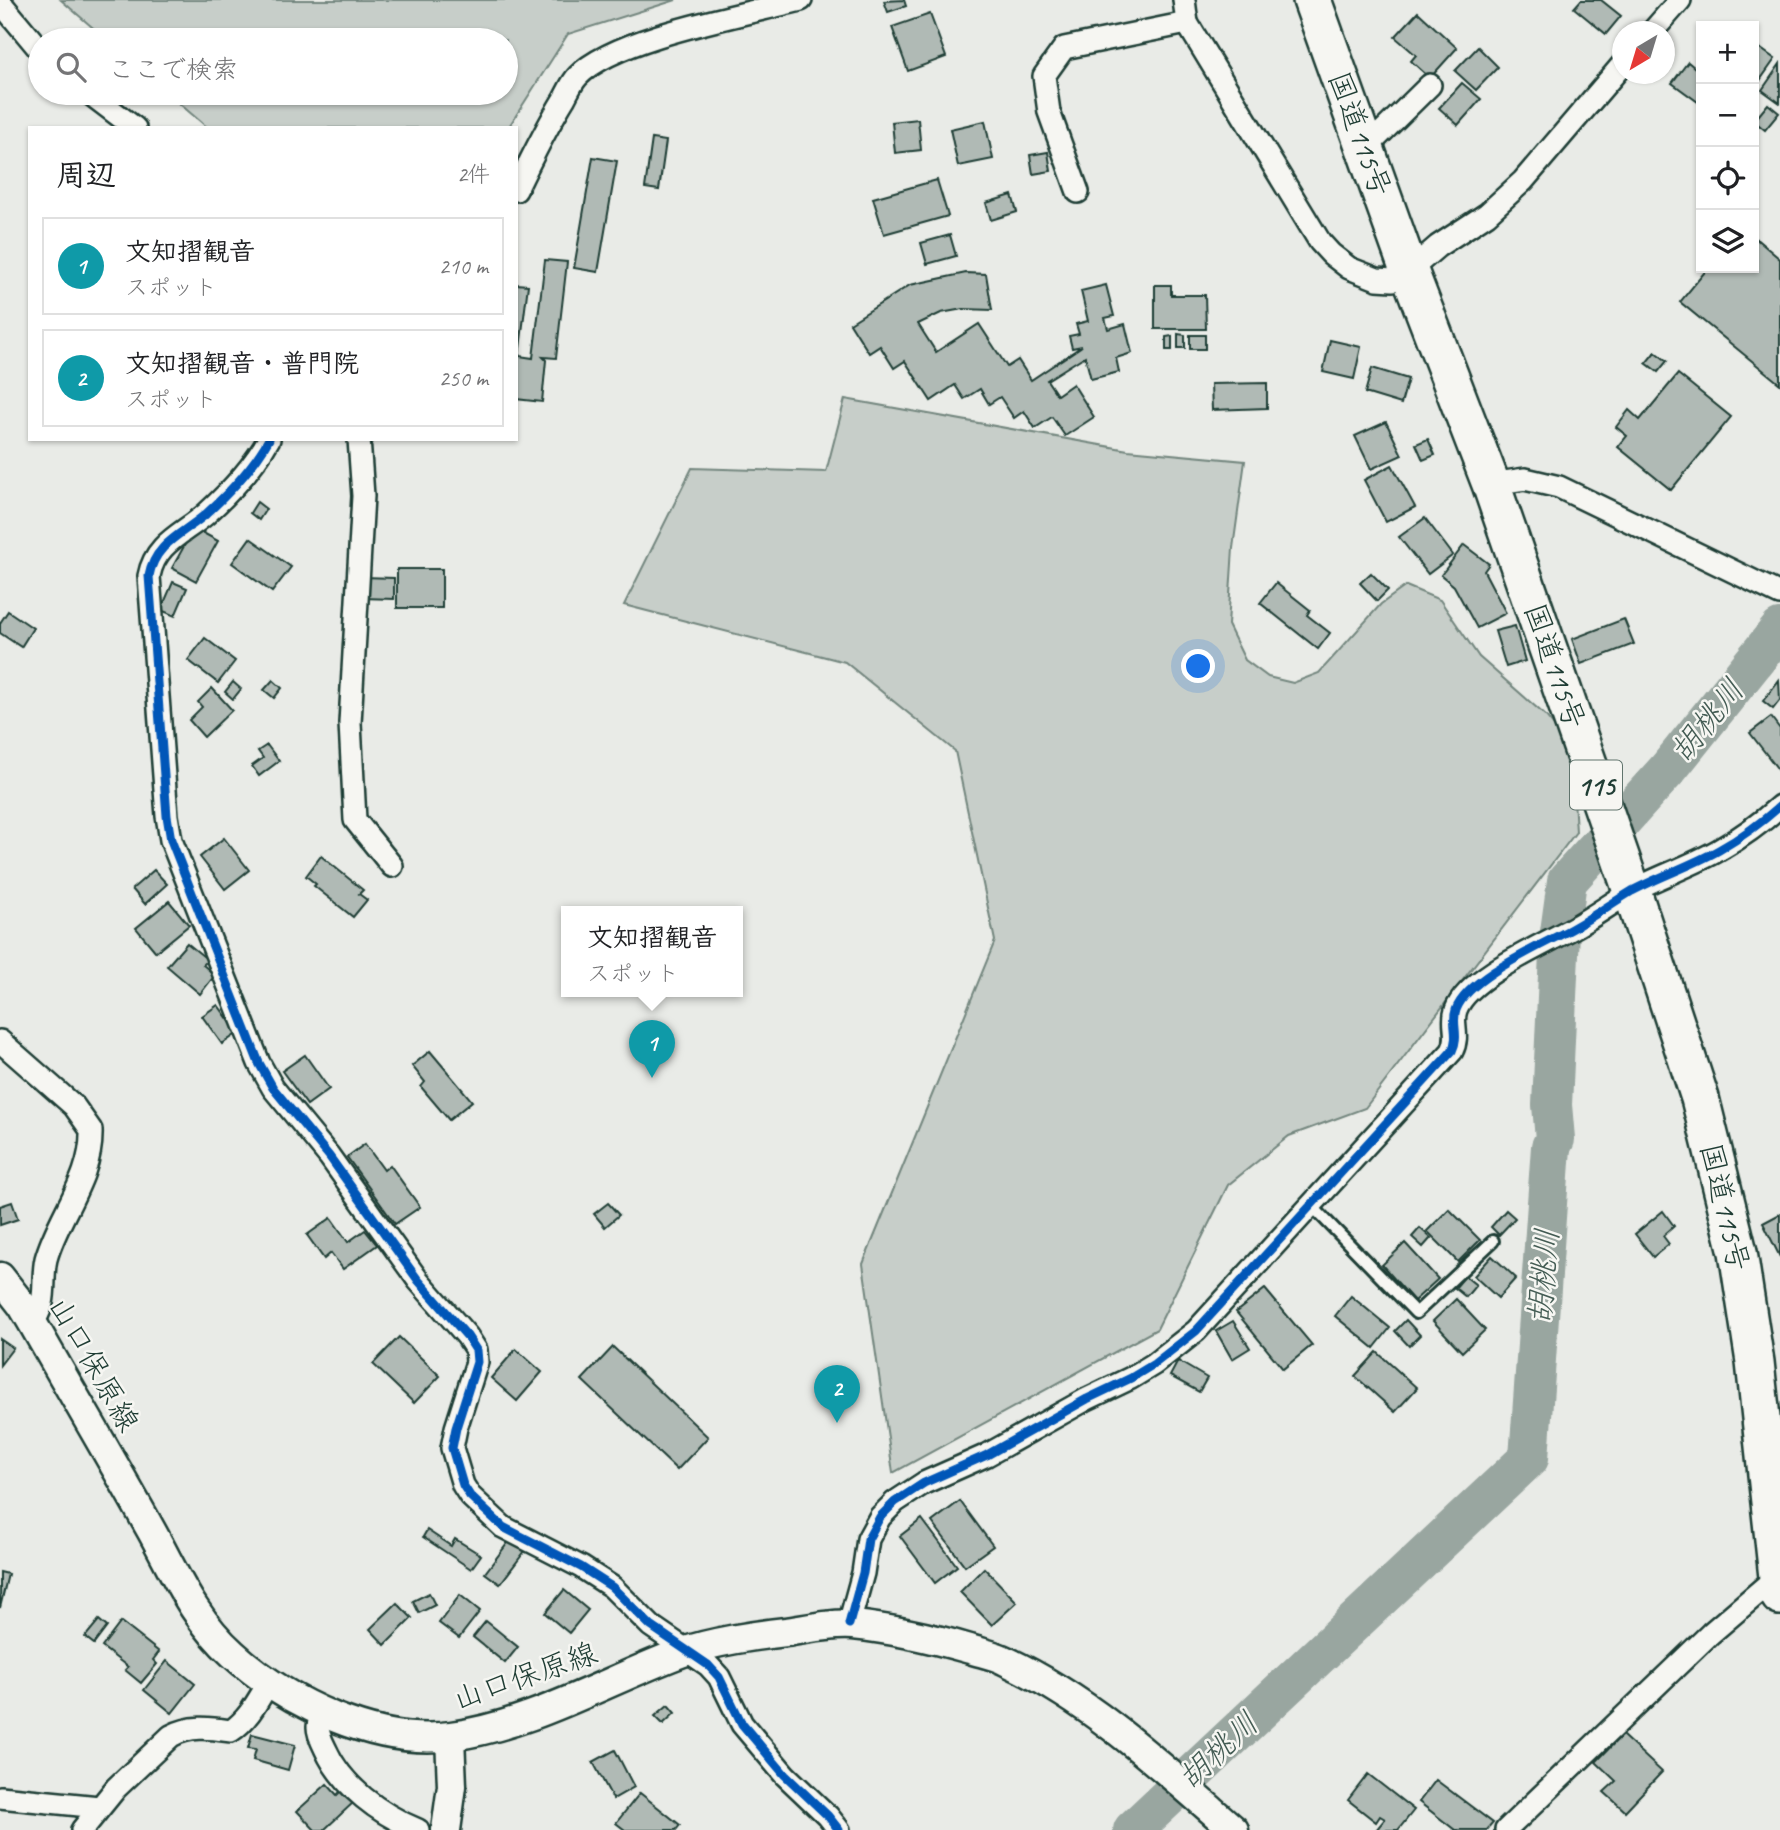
<!DOCTYPE html>
<html lang="ja">
<head>
<meta charset="utf-8">
<style>
  :root { --surface:#fff; --page:#f6f6f6; --text:#202124; --muted:#757577; --line:#e0e0e0; --accent:#db2777 }
  body { margin:0; font-family:Caveat,"Klee One",sans-serif; background:var(--page); color:var(--text) }
  .controls { position:absolute; right:21px; top:21px; display:grid; overflow:hidden; border-radius:0px; box-shadow:0 2px 5px #0004 }
  .controls button { width:63px; height:63px; display:grid; place-items:center; padding:0; border:0; border-bottom:2px solid var(--line); background:var(--surface); color:var(--text); font:35px sans-serif }
  .compass { position:absolute; left:1612px; top:21px; width:63px; height:63px; border-radius:50%; background:var(--surface); box-shadow:0 2px 5px #0004; rotate:218deg }
  .you { position:absolute; left:1199px; top:667px; width:24px; height:24px; margin:-18px; border:5px solid #fff; border-radius:50%; background:#1a73e8; box-shadow:0 0 0 10px #1a73e833 }
  .badge { display:grid; place-items:center; width:46px; height:46px; border-radius:50%; background:var(--accent); color:#fff; font-size:23px; font-weight:700 }
  .pin { position:absolute; translate:-50% -58px; filter:drop-shadow(0 2px 4px #0008) }
  .pin::after { content:''; position:absolute; top:37px; width:24px; height:21px; background:inherit; clip-path:polygon(0 0,100% 0,50% 100%) }
  .popup { position:absolute; left:561px; top:906px; width:182px; height:91px; box-sizing:border-box; display:grid; place-content:center; border-radius:0px; background:var(--surface); filter:drop-shadow(0 2px 5px #0005); font-size:23px; white-space:nowrap; color:var(--muted) }
  .popup b { font-size:26px; color:var(--text) }
  .popup::after { content:''; position:absolute; left:50%; top:100%; margin-left:-14px; border:14px solid transparent; border-top-color:var(--surface) }
  .list { margin:0; padding:0; list-style:none }
  h2 { display:flex; justify-content:space-between; align-items:center; height:91px; margin:0; padding:0 28px; font-size:30px }
  h2 small { font-size:23px; font-weight:400; color:var(--muted) }
  .list li { display:grid; grid-template-columns:46px 1fr auto; gap:21px; align-items:center; box-sizing:border-box; height:98px; margin:0 14px 14px; padding:0 14px; border:2px solid var(--line); border-radius:0px }
  .list b { display:block; font-size:26px; white-space:nowrap }
  .list p { margin:0; font-size:23px; white-space:nowrap; color:var(--muted) }
  .list em { font-size:23px; font-style:normal; color:var(--muted) }
  .icon { flex:none; width:38px; height:38px; fill:none; stroke:currentColor; stroke-width:2; stroke-linecap:round; stroke-linejoin:round }
  .map { position:relative; flex:none; width:1780px; height:1830px; overflow:hidden }
  .search { position:absolute; background:var(--surface); box-shadow:0 2px 5px #0004; left:28px; top:28px; width:490px; height:77px; display:flex; align-items:center; gap:18px; box-sizing:border-box; padding:0 24px; border-radius:38px; color:var(--muted); font-size:26px }
  .panel { position:absolute; background:var(--surface); box-shadow:0 2px 5px #0004; left:28px; top:126px; width:490px; height:315px; border-radius:0px }
  .map>svg:first-child { display:block }
  .green { fill:#c7cec9; stroke:#73867e; stroke-width:2 }
  .lines { fill:none; stroke-linecap:round; stroke-linejoin:round }
  .river { stroke:#99a6a0; stroke-width:40 }
  .building { fill:#b0bab5; stroke:#1f3d34; stroke-width:2 }
  .lane-casing { stroke:#1f3d34; stroke-width:16 }
  .street-casing { stroke:#1f3d34; stroke-width:26 }
  .secondary-casing { stroke:#1f3d34; stroke-width:33 }
  .highway-casing { stroke:#1f3d34; stroke-width:42 }
  .lane { stroke:#f6f6f2; stroke-width:10 }
  .street { stroke:#f6f6f2; stroke-width:21 }
  .secondary { stroke:#f6f6f2; stroke-width:28 }
  .highway { stroke:#f6f6f2; stroke-width:37 }
  .cycleway-casing { stroke:#f6f6f2; stroke-width:13 }
  .cycleway { stroke:#0057b8; stroke-width:9 }
  .labels { text-anchor:middle; stroke-width:5; stroke-linejoin:round; paint-order:stroke }
  .shield { fill:#f6f6f2; stroke:#60746d; stroke-width:2 }
  .shield-label { font-size:28px; font-weight:bold; fill:#1f3d34 }
  .street-label { font-size:30px; fill:#1f3d34; stroke:#f6f6f2 }
  .water-label { font-size:32px; font-style:italic; fill:#445c54; stroke:#f6f6f2 }
</style>
</head>
<body>
<div class="map">
<svg width="1780" height="1830" viewBox="0 0 1780 1830">
  <rect width="100%" height="100%" fill="#e9ebe7"/>
  <filter id="ink" filterUnits="userSpaceOnUse"><feTurbulence type="fractalNoise" baseFrequency=".0143" numOctaves="2"/><feDisplacementMap in="SourceGraphic" scale="14" xChannelSelector="R" yChannelSelector="G"/><feConvolveMatrix kernelMatrix="1 2 1 2 8 2 1 2 1" color-interpolation-filters="sRGB"/></filter>
  <g filter="url(#ink)">
    <g class="green">
      <path d="M 61,0 L 676,0 L 568,34 L 508,128 L 208,128 L 167,93 L 506,93 L 506,40 L 107,40 Z"/>
      <path d="M 845,399 L 1128,450 L 1245,461 L 1233,548 L 1228,625 L 1245,660 L 1268,677 L 1293,683 L 1319,673 L 1381,604 L 1406,586 L 1440,600 L 1479,657 L 1546,716 L 1571,747 L 1576,832 L 1365,1108 L 1289,1136 L 1228,1185 L 1157,1329 L 893,1473 L 863,1264 L 995,941 L 955,751 L 845,662 L 624,605 L 692,468 L 826,472 Z"/>
    </g>
    <g class="lines">
      <path class="river" d="M 1133,1830 L 1529,1458 L 1551,1147 L 1555,1139 L 1552,1105 L 1560,932 L 1567,881 L 1668,769 L 1780,629"/>
    </g>
    <g class="building">
      <path d="M 904,0 L 906,6 L 888,12 L 884,1 Z"/>
      <path d="M 1581,0 L 1601,0 L 1621,16 L 1606,34 L 1574,8 Z"/>
      <path d="M 1418,12 L 1457,48 L 1430,78 L 1411,61 L 1416,55 L 1395,37 Z"/>
      <path d="M 930,14 L 946,57 L 908,71 L 892,27 Z"/>
      <path d="M 1754,44 L 1775,59 L 1758,83 L 1754,80 Z"/>
      <path d="M 1478,47 L 1498,67 L 1476,90 L 1455,71 Z"/>
      <path d="M 1688,62 L 1701,73 L 1701,97 L 1698,102 L 1672,83 Z"/>
      <path d="M 1780,64 L 1780,103 L 1762,90 Z"/>
      <path d="M 1462,83 L 1481,99 L 1458,125 L 1439,108 Z"/>
      <path d="M 1768,104 L 1779,113 L 1765,130 L 1754,121 Z"/>
      <path d="M 918,119 L 921,150 L 895,153 L 892,122 Z"/>
      <path d="M 985,121 L 993,159 L 958,166 L 950,129 Z"/>
      <path d="M 652,139 L 666,141 L 659,190 L 645,188 Z"/>
      <path d="M 1048,152 L 1051,171 L 1033,174 L 1030,155 Z"/>
      <path d="M 593,157 L 617,161 L 598,272 L 574,268 Z"/>
      <path d="M 937,180 L 948,216 L 884,234 L 873,198 Z"/>
      <path d="M 1012,195 L 1017,212 L 991,220 L 986,203 Z"/>
      <path d="M 950,235 L 956,256 L 927,264 L 921,243 Z"/>
      <path d="M 1754,237 L 1780,259 L 1780,384 L 1680,302 L 1708,268 L 1754,268 Z"/>
      <path d="M 545,260 L 567,262 L 556,358 L 543,357 L 546,360 L 542,402 L 516,399 L 516,284 L 528,285 L 519,356 L 533,358 Z"/>
      <path d="M 966,273 L 986,274 L 992,310 L 963,309 L 941,313 L 918,324 L 936,352 L 979,324 L 1007,367 L 1018,360 L 1031,380 L 1082,346 L 1072,348 L 1069,336 L 1079,334 L 1076,324 L 1088,321 L 1081,291 L 1106,285 L 1114,316 L 1105,318 L 1108,329 L 1125,324 L 1132,353 L 1116,358 L 1119,372 L 1091,379 L 1085,356 L 1047,380 L 1057,395 L 1073,384 L 1094,417 L 1065,436 L 1052,417 L 1035,428 L 1024,411 L 1014,418 L 1000,397 L 989,404 L 980,389 L 964,399 L 955,385 L 931,401 L 905,361 L 894,368 L 880,346 L 869,353 L 850,323 L 910,285 Z"/>
      <path d="M 1155,285 L 1171,285 L 1171,295 L 1205,295 L 1206,329 L 1155,329 Z"/>
      <path d="M 1178,334 L 1185,335 L 1185,348 L 1178,348 Z"/>
      <rect x="1190" y="335" width="15" height="14"/>
      <path d="M 1172,336 L 1172,350 L 1166,350 L 1166,337 Z"/>
      <path d="M 1330,340 L 1361,347 L 1354,379 L 1323,372 Z"/>
      <path d="M 1655,352 L 1667,361 L 1658,372 L 1646,363 Z"/>
      <path d="M 1372,368 L 1408,379 L 1401,404 L 1365,393 Z"/>
      <path d="M 1678,374 L 1731,417 L 1671,490 L 1618,447 L 1627,436 L 1616,427 L 1629,410 L 1640,420 Z"/>
      <path d="M 1267,383 L 1267,408 L 1212,410 L 1211,384 Z"/>
      <path d="M 1386,422 L 1402,455 L 1371,469 L 1355,436 Z"/>
      <path d="M 1428,439 L 1435,455 L 1423,460 L 1416,444 Z"/>
      <path d="M 1392,465 L 1415,507 L 1386,522 L 1364,480 Z"/>
      <path d="M 257,502 L 266,509 L 259,520 L 250,513 Z"/>
      <path d="M 1425,518 L 1453,555 L 1428,574 L 1399,537 Z"/>
      <path d="M 194,528 L 218,541 L 196,581 L 172,568 Z"/>
      <path d="M 250,538 L 291,567 L 272,592 L 232,563 Z"/>
      <path d="M 1464,545 L 1489,564 L 1484,571 L 1506,613 L 1477,628 L 1454,586 L 1441,575 Z"/>
      <rect x="397" y="569" width="45" height="39"/>
      <path d="M 1371,573 L 1388,590 L 1377,601 L 1360,583 Z"/>
      <path d="M 363,577 L 394,578 L 394,599 L 362,598 Z"/>
      <path d="M 173,582 L 187,588 L 175,616 L 161,610 Z"/>
      <path d="M 1276,583 L 1310,610 L 1307,615 L 1330,633 L 1318,649 L 1260,603 Z"/>
      <path d="M 8,611 L 33,628 L 21,647 L 0,633 L 0,623 Z"/>
      <path d="M 1624,619 L 1634,644 L 1581,664 L 1572,639 Z"/>
      <path d="M 1515,626 L 1525,661 L 1506,667 L 1495,631 Z"/>
      <path d="M 205,638 L 235,661 L 218,683 L 188,660 Z"/>
      <path d="M 273,680 L 282,688 L 274,698 L 264,690 Z"/>
      <path d="M 1779,680 L 1780,700 L 1773,709 L 1763,701 Z"/>
      <path d="M 233,682 L 241,689 L 233,699 L 225,692 Z"/>
      <path d="M 212,688 L 232,710 L 204,737 L 189,720 L 202,707 L 198,702 Z"/>
      <path d="M 1771,717 L 1780,729 L 1780,772 L 1750,733 Z"/>
      <path d="M 267,745 L 279,761 L 259,776 L 252,766 L 263,758 L 258,751 Z"/>
      <path d="M 224,838 L 249,870 L 225,889 L 200,857 Z"/>
      <path d="M 321,856 L 363,890 L 359,894 L 367,900 L 353,917 L 314,886 L 316,884 L 306,876 Z"/>
      <path d="M 154,870 L 167,884 L 145,904 L 132,889 Z"/>
      <path d="M 169,901 L 189,925 L 156,952 L 136,928 Z"/>
      <path d="M 187,943 L 208,960 L 203,965 L 215,975 L 200,994 L 167,966 Z"/>
      <path d="M 218,1005 L 238,1033 L 222,1044 L 202,1016 Z"/>
      <path d="M 430,1051 L 472,1101 L 449,1120 L 421,1087 L 425,1082 L 412,1066 Z"/>
      <path d="M 305,1055 L 329,1089 L 307,1105 L 282,1071 Z"/>
      <path d="M 365,1144 L 384,1170 L 390,1165 L 420,1207 L 395,1224 L 347,1157 Z"/>
      <path d="M 12,1202 L 18,1219 L 0,1225 L 0,1206 Z"/>
      <path d="M 608,1203 L 619,1215 L 605,1227 L 594,1214 Z"/>
      <path d="M 1449,1209 L 1480,1240 L 1458,1262 L 1427,1231 Z"/>
      <path d="M 1506,1210 L 1515,1218 L 1499,1235 L 1491,1227 Z"/>
      <path d="M 1663,1211 L 1674,1226 L 1663,1236 L 1669,1244 L 1653,1257 L 1635,1234 Z"/>
      <path d="M 1780,1214 L 1780,1257 L 1763,1223 Z"/>
      <path d="M 331,1218 L 348,1242 L 365,1230 L 377,1245 L 343,1269 L 331,1253 L 324,1259 L 307,1235 Z"/>
      <path d="M 1420,1228 L 1431,1238 L 1423,1247 L 1412,1237 Z"/>
      <path d="M 1405,1243 L 1438,1279 L 1414,1301 L 1382,1265 Z"/>
      <path d="M 1492,1256 L 1516,1278 L 1498,1298 L 1474,1276 Z"/>
      <path d="M 1465,1276 L 1476,1285 L 1466,1297 L 1455,1288 Z"/>
      <path d="M 1265,1289 L 1312,1345 L 1283,1369 L 1236,1312 Z"/>
      <path d="M 1351,1296 L 1390,1328 L 1374,1348 L 1335,1316 Z"/>
      <path d="M 1456,1299 L 1485,1330 L 1462,1352 L 1433,1321 Z"/>
      <path d="M 1406,1320 L 1420,1335 L 1409,1346 L 1395,1331 Z"/>
      <path d="M 1233,1321 L 1250,1348 L 1232,1359 L 1216,1331 Z"/>
      <path d="M 399,1337 L 440,1376 L 414,1403 L 373,1364 Z"/>
      <path d="M 0,1339 L 13,1348 L 0,1365 Z"/>
      <path d="M 613,1347 L 708,1437 L 677,1470 L 582,1380 Z"/>
      <path d="M 516,1349 L 542,1372 L 517,1401 L 491,1378 Z"/>
      <path d="M 1377,1352 L 1417,1388 L 1395,1412 L 1355,1376 Z"/>
      <path d="M 1178,1361 L 1207,1378 L 1199,1392 L 1170,1376 Z"/>
      <path d="M 960,1501 L 993,1546 L 965,1566 L 932,1522 Z"/>
      <path d="M 922,1519 L 957,1566 L 935,1583 L 900,1536 Z"/>
      <path d="M 427,1530 L 451,1546 L 455,1539 L 481,1555 L 471,1569 L 423,1537 Z"/>
      <path d="M 510,1540 L 525,1551 L 500,1584 L 485,1573 Z"/>
      <path d="M 984,1568 L 1017,1602 L 992,1625 L 960,1592 Z"/>
      <path d="M 0,1572 L 8,1574 L 0,1608 Z"/>
      <path d="M 564,1590 L 588,1610 L 569,1633 L 545,1613 Z"/>
      <path d="M 429,1593 L 435,1605 L 419,1613 L 413,1601 Z"/>
      <path d="M 460,1595 L 480,1611 L 459,1638 L 439,1623 Z"/>
      <path d="M 397,1603 L 412,1618 L 385,1645 L 370,1629 Z"/>
      <path d="M 99,1620 L 107,1627 L 94,1644 L 85,1637 Z"/>
      <path d="M 486,1621 L 518,1647 L 505,1663 L 473,1637 Z"/>
      <path d="M 121,1622 L 159,1652 L 153,1660 L 157,1664 L 141,1683 L 125,1670 L 128,1667 L 102,1647 Z"/>
      <path d="M 167,1661 L 195,1684 L 172,1713 L 144,1690 Z"/>
      <path d="M 668,1705 L 675,1713 L 663,1724 L 655,1716 Z"/>
      <path d="M 252,1734 L 295,1745 L 288,1770 L 253,1760 L 256,1749 L 248,1748 Z"/>
      <path d="M 1622,1735 L 1662,1772 L 1625,1811 L 1604,1792 L 1616,1781 L 1596,1762 Z"/>
      <path d="M 615,1750 L 634,1787 L 613,1799 L 593,1762 Z"/>
      <path d="M 1368,1774 L 1414,1810 L 1398,1830 L 1376,1830 L 1385,1819 L 1380,1816 L 1376,1822 L 1348,1800 Z"/>
      <path d="M 1436,1780 L 1493,1823 L 1487,1830 L 1455,1830 L 1419,1802 Z"/>
      <path d="M 327,1784 L 337,1795 L 343,1789 L 354,1802 L 324,1830 L 315,1830 L 297,1811 Z"/>
      <path d="M 640,1793 L 680,1825 L 676,1830 L 625,1830 L 616,1823 Z"/>
    </g>
    <g class="lines">
      <defs>
        <path id="lane" d="M 1312,1206 L 1416,1313 L 1493,1241"/>
        <g id="street">
          <path d="M 1184,0 L 1187,23"/>
          <path d="M 0,2 L 40,50"/>
          <path d="M 1652,32 L 1680,0"/>
          <path d="M 89,93 L 135,128"/>
          <path d="M 1365,149 L 1430,85"/>
          <path d="M 516,190 C 531,159 546,128 564,99 C 568,92 572,82 578,76 C 615,37 747,14 801,0"/>
          <path d="M 1078,192 L 1049,112 L 1044,76 L 1064,48 L 1187,23 L 1320,242 L 1331,254 L 1349,268 L 1377,279 L 1393,280 L 1409,271 L 1438,246 L 1487,214 L 1523,181 L 1622,65"/>
          <path d="M 269,439 C 254,466 229,493 206,514 C 183,534 155,543 149,576 L 167,816 L 171,840 L 259,1063 L 273,1088 L 329,1156 L 418,1280 L 467,1336 L 476,1350 L 477,1362 L 456,1428 L 452,1448 L 463,1485 L 470,1496 L 503,1527 L 581,1567 L 612,1587 L 651,1626 L 708,1665 L 719,1677 L 742,1724 L 785,1775 L 828,1816 L 839,1830"/>
          <path d="M 359,439 L 363,496 L 350,723 L 355,820 L 392,866"/>
          <path d="M 1491,484 L 1525,479 L 1559,487 L 1780,594"/>
          <path d="M 0,1041 L 74,1106 L 91,1130 C 93,1178 58,1215 46,1259 C 41,1280 49,1305 32,1322"/>
          <path d="M 849,1624 L 863,1573 L 868,1539 L 880,1517 L 895,1502 L 924,1483 L 987,1455 L 1087,1399 L 1131,1378 L 1154,1364 L 1196,1331 L 1452,1051 C 1460,1035 1451,1024 1456,1010 C 1468,977 1543,945 1573,928 C 1593,917 1612,903 1632,891 C 1660,876 1691,866 1719,850 C 1742,837 1761,823 1780,806"/>
          <path d="M 322,1712 C 321,1716 318,1723 318,1727 C 318,1734 322,1742 325,1748 C 342,1787 380,1814 418,1830"/>
          <path d="M 0,1797 L 99,1807"/>
          <path d="M 82,1830 L 116,1788 L 171,1736 C 191,1725 210,1728 231,1731 C 249,1719 258,1700 269,1682"/>
          <path d="M 1506,1830 L 1711,1633 L 1780,1574"/>
        </g>
        <g id="secondary">
          <path d="M 0,1277 L 22,1305 L 32,1322 C 71,1391 112,1460 151,1530 C 176,1575 193,1618 233,1654 C 287,1703 376,1746 451,1736 C 533,1725 607,1680 683,1652 C 712,1642 756,1635 786,1632 C 807,1629 832,1623 853,1625 C 892,1629 932,1638 970,1649 C 982,1653 995,1655 1006,1661 C 1092,1701 1163,1768 1234,1830"/>
          <path d="M 446,1830 L 452,1786 L 450,1737"/>
        </g>
        <path id="highway" d="M 1312,0 L 1409,271 L 1491,484 L 1632,891 L 1700,1098 L 1738,1252 L 1755,1362 L 1780,1596"/>
      </defs>
      <use href="#lane" class="lane-casing"/>
      <use href="#street" class="street-casing"/>
      <use href="#secondary" class="secondary-casing"/>
      <use href="#highway" class="highway-casing"/>
      <use href="#lane" class="lane"/>
      <use href="#street" class="street"/>
      <use href="#secondary" class="secondary"/>
      <use href="#highway" class="highway"/>
      <defs>
        <g id="cycleway">
          <path d="M 269,439 C 254,466 229,493 206,514 C 183,534 155,543 149,576 L 167,816 L 171,840 L 259,1063 L 273,1088 L 329,1156 L 418,1280 L 467,1336 L 476,1350 L 477,1362 L 456,1428 L 452,1448 L 463,1485 L 470,1496 L 503,1527 L 581,1567 L 612,1587 L 651,1626 L 708,1665 L 719,1677 L 742,1724 L 785,1775 L 828,1816 L 839,1830"/>
          <path d="M 849,1624 L 863,1573 L 868,1539 L 880,1517 L 895,1502 L 924,1483 L 987,1455 L 1087,1399 L 1131,1378 L 1154,1364 L 1196,1331 L 1452,1051 C 1460,1035 1451,1024 1456,1010 C 1468,977 1543,945 1573,928 C 1593,917 1612,903 1632,891 C 1660,876 1691,866 1719,850 C 1742,837 1761,823 1780,806"/>
        </g>
      </defs>
      <use href="#cycleway" class="cycleway-casing"/>
      <use href="#cycleway" class="cycleway"/>
    </g>
  </g>
  <g class="labels">
    <rect class="shield" x="1570" y="760.5" width="52" height="49" rx="5"/>
    <g class="shield-label">
      <text x="1596" y="795">115</text>
    </g>
    <g class="street-label">
      <text transform="translate(1360 134) rotate(70)" y="10">国道115号</text>
      <text transform="translate(1555 666) rotate(71)" y="10">国道115号</text>
      <text transform="translate(1725 1207) rotate(77)" y="10">国道115号</text>
      <text transform="translate(94 1364) rotate(60)" y="10">山口保原線</text>
      <text transform="translate(525 1676) rotate(-19)" y="10">山口保原線</text>
    </g>
    <g class="water-label">
      <text transform="translate(1707 720) rotate(-51)" y="11">胡桃川</text>
      <text transform="translate(1543 1276) rotate(-85)" y="11">胡桃川</text>
      <text transform="translate(1218 1750) rotate(-43)" y="11">胡桃川</text>
    </g>
  </g>
</svg>
<div class="controls">
<button>+</button>
<button>−</button>
<button><svg class="icon" aria-label="locate" viewBox="0 0 24 24"><circle cx="12" cy="12" r="6"/><path d="M12 2v4M12 18v4M2 12h4M18 12h4"/></svg></button>
<button><svg class="icon" aria-label="layers" viewBox="0 0 24 24"><path d="M12 4l9 5-9 5-9-5zM3 14l9 5 9-5"/></svg></button>
</div>
<svg class="compass" viewBox="-18 -18 36 36"><path d="M0-13l5 13h-10z" fill="#e53935"/><path d="M0 13l5-13h-10z" fill="#757577"/></svg>
<div class="you"></div>
<div class="pin badge" style="left:652px;top:1078px;background:#0f9aa8">1</div>
<div class="popup"><b>文知摺観音</b>スポット</div>
<div class="pin badge" style="left:837px;top:1423px;background:#0f9aa8">2</div>
<div class="search"><svg class="icon" aria-label="search" viewBox="0 0 24 24"><circle cx="10" cy="10" r="6"/><path d="M15 15l6 6"/></svg>ここで検索</div>
<section class="panel">
<h2>周辺<small>2件</small></h2>
<ul class="list">
<li><span class="badge" style="background:#0f9aa8">1</span><div><b>文知摺観音</b><p>スポット</p></div><em>210 m</em></li>
<li><span class="badge" style="background:#0f9aa8">2</span><div><b>文知摺観音・普門院</b><p>スポット</p></div><em>250 m</em></li>
</ul>
</section>
</div>
</body>
</html>
